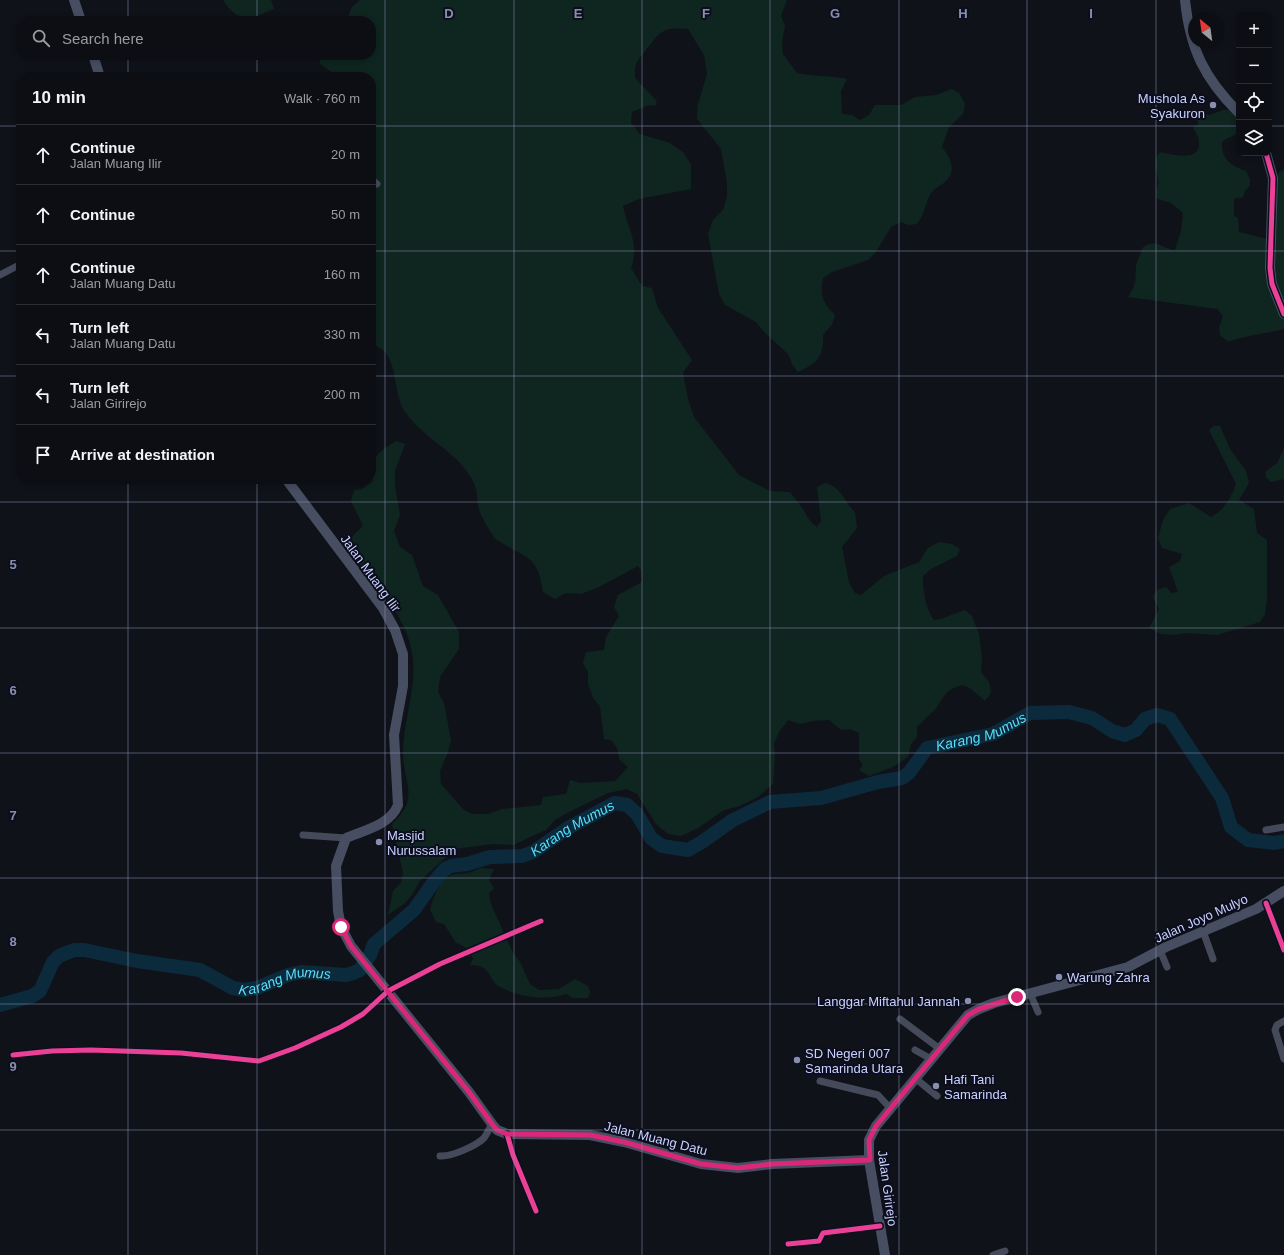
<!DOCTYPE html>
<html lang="en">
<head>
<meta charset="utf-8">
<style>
  :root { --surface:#0c0e14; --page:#15171d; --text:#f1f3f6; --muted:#9a9ca0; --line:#2c2e34 }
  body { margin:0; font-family:Arial,sans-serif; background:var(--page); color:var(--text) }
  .controls { position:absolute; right:12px; top:12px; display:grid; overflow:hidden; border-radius:8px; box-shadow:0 2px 6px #0003 }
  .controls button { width:36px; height:36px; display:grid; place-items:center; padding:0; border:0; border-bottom:1px solid var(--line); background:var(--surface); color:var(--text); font:20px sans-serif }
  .compass { position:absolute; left:1188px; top:12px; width:36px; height:36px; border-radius:50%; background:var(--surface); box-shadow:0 2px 6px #0003; rotate:331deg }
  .stop { position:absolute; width:12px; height:12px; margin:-9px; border:3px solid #db2777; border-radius:50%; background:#fff }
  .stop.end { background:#db2777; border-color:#fff; box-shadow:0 1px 4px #0008 }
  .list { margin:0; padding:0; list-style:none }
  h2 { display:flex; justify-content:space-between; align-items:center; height:52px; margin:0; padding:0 16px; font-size:17px }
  h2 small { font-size:13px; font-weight:400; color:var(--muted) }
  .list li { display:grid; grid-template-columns:26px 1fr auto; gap:12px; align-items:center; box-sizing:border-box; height:60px; padding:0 16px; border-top:1px solid var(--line) }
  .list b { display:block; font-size:15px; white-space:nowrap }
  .list p { margin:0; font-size:13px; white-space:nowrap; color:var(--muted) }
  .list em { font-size:13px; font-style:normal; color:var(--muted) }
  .icon { flex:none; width:22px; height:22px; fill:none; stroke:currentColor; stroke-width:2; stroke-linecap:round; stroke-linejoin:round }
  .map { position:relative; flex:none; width:1284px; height:1255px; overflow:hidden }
  .search { position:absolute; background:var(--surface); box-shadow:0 2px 6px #0003; left:16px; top:16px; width:360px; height:44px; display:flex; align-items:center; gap:10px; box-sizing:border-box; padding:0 14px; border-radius:16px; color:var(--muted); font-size:15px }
  .panel { position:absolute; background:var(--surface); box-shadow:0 2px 6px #0003; left:16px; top:72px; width:360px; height:412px; border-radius:16px }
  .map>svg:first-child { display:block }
  .green { fill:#0f251f }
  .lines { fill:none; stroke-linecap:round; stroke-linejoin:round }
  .river { stroke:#0b2a3b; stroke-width:14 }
  .street { stroke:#454a5b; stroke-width:7 }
  .secondary { stroke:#474e61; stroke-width:10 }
  .cycleway-casing { stroke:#0c0e1e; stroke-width:8 }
  .cycleway { stroke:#ea4096; stroke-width:5 }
  .route { stroke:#db2777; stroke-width:5 }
  .grid { fill:none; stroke:#888fae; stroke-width:1; stroke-opacity:0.55 }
  .poi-dot { fill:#888fae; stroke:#0c0e1e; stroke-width:1.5 }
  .labels { text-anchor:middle; stroke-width:4; stroke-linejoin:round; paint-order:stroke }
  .poi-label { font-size:13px; fill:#c9d2fe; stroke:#0c0e1e; text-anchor:start }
  .street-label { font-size:13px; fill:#c9d2fe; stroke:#0c0e1e }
  .water-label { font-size:14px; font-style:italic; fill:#59defd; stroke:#0c0e1e }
  .grid-label { font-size:13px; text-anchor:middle; font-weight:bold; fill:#888fae; stroke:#0c0e1e; stroke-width:4; stroke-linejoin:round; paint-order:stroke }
</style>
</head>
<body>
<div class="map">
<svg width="1284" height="1255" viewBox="0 0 1284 1255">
  <rect width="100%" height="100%" fill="#10121a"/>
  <g class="green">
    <path d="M 223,0 L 271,0 L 274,9 C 251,19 238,24 223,0 Z"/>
    <path d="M 360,0 L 787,0 L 781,16 L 785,26 L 782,42 L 783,54 L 797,73 C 814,77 830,75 847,79 L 841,91 L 842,114 L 852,115 L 860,120 L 869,115 L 875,105 L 901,105 L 915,97 L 936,95 L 952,89 L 960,94 L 965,104 L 963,114 L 949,127 L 942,147 C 949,156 958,170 946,181 C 941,186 934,188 930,195 C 924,206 926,212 917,224 L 908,225 L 901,222 L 891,227 L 876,252 L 868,260 L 832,272 L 823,278 C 820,297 822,301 835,315 L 832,325 L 823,335 C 824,357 817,363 798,372 L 792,364 L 788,354 L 764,332 L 756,322 L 725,305 L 719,294 L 708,234 L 713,220 L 723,210 L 727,196 L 727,183 L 721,149 L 697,119 L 698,104 L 707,74 L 704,55 L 688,29 C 662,27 661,31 646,50 C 637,62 634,62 635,78 L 657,101 L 655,106 L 649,105 L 632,112 L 631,123 L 640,134 L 670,143 L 684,153 L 691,165 L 691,189 L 639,199 L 623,206 C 628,229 640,245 631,268 L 642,286 L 652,288 L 658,308 L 692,360 L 683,373 L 688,399 L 694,417 L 739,475 L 770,491 L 790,492 L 803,509 L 810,521 L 817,527 L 821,521 L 817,487 L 825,483 C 842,487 844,502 855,512 L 857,528 L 842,547 L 849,582 L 855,593 L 861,595 L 884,576 L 919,562 L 928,548 L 939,542 L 952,544 L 960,549 L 957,556 L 931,569 L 923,576 C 923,591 925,607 934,620 C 945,619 954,613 965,610 L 972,616 L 979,634 L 982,658 L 981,672 L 989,682 L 991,693 L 985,701 L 970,688 L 962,685 C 946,690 946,693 937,707 C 932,714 923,720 917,727 L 917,737 L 911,744 L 908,757 L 893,767 L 869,776 L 859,770 L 863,765 L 859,759 L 859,733 L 850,729 L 841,730 L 829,720 L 812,721 L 800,724 L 788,720 L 779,732 L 774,744 L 775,756 L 773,784 L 758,797 L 740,806 L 724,810 L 698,828 L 681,836 L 668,834 L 656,824 L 637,794 L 627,789 L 608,793 L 567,813 L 555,820 L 546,830 L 513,845 L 493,844 L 455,849 L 420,881 L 412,895 L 405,903 L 388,915 L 393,891 L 401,883 L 403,873 L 392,824 C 420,798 404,785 403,754 C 403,729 411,704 413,679 C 419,624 375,584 343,545 L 363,526 L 351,501 L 354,490 L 362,489 L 373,481 C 368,459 378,452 396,441 L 405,444 L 395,471 L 395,485 L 400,515 L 394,531 L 400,547 L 412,555 L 423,586 L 438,595 L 459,632 L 459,649 L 440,677 L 438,692 L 444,703 L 451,740 L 448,752 L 440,771 L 441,784 L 464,810 L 472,814 L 488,814 L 502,809 L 541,805 L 543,797 L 566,794 L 570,780 L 581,783 L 615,781 L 628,767 L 619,759 L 617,748 L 611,740 L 604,739 L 600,706 L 593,698 L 588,684 L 588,672 L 583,663 L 586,652 L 604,650 L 606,637 L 619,616 L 614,607 L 618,595 L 642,582 L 641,570 L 638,566 L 597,588 L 581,594 L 566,593 L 555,599 L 543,592 C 538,560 533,561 507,546 C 503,543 497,541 494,537 C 489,530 479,514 478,505 C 477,496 477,488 472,479 C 455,450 424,439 406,413 C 390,392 402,352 371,344 L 371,77 L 338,77 L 319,63 L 324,55 L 371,55 L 371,21 L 346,21 L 352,7 Z"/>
    <path d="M 1223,110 L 1229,110 L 1239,117 L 1239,133 L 1226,139 L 1222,142 C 1221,159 1231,166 1246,171 L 1250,179 L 1250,185 L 1245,191 L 1243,197 L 1234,199 L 1234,216 L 1238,218 L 1239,232 L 1267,239 L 1284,318 L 1284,329 C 1265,334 1246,335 1228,342 L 1220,335 L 1219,328 L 1223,316 L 1217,309 L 1128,297 C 1137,284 1135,281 1136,266 C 1137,260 1141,255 1142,248 C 1157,237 1162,249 1175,250 L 1181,231 L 1183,213 L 1171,203 L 1158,199 C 1154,193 1159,187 1158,180 C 1157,171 1152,159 1160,152 C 1171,154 1201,163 1199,142 C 1199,137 1195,132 1193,127 L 1198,124 L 1197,117 L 1202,114 L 1210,115 Z"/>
    <path d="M 1283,170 L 1284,171 L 1284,300 C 1282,296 1279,293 1277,289 C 1272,278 1272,238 1276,227 L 1276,180 L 1279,172 Z"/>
    <path d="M 1214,426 L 1220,426 L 1230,449 L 1246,471 L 1249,483 L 1239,500 L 1254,509 L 1257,533 L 1267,540 L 1267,599 L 1265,614 L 1260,622 L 1217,635 L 1186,633 L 1174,635 L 1161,634 L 1149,628 L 1159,609 L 1153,597 L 1157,590 L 1166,587 L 1171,593 L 1178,592 L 1169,567 L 1180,561 L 1182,554 L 1162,548 L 1158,538 L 1163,520 L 1170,509 L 1189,503 L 1211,517 C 1224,510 1231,498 1236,484 L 1209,430 Z"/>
    <path d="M 1284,448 L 1284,479 L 1271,482 L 1266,478 L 1265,472 L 1277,463 Z"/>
    <path d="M 480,868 L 494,869 L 489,880 L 494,888 L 489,893 L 491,904 L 512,951 L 520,962 L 530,984 L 539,990 L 559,989 L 575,979 L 588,986 L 590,992 L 588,998 L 573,998 L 566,994 C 545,1001 519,997 500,987 C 488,981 493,965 470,965 L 473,959 C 469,950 466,946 456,943 L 444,924 L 436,922 L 430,910 C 434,897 439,876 456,874 C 469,873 468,874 480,868 Z"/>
  </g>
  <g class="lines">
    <path class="river" id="s1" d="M 0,1005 L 32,996 L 40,991 L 53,962 L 59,956 L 74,950 L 84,950 L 137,961 L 200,970 L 233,988 L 244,990 L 257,988 L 288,975 L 301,972 L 346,975 L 353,973 L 360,970 L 370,955 L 374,944 L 414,910 L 433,883 L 445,869 L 451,866 L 467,864 L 490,857 L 522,856 L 533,852 L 568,828 L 615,803 L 627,805 L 637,814 L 651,838 L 662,846 L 688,850 L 702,842 L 733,820 L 770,802 L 821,798 L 878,782 L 902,778 L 909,773 L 927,748 L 993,734 L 1030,713 L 1069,712 L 1092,718 L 1112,731 L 1125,735 L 1136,730 L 1145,719 L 1157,715 L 1170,719 L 1222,798 L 1231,827 L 1248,840 L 1274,843 L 1284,841"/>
    <g class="street">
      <path d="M 371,179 L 377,184"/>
      <path d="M 0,275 L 21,264"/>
      <path d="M 1266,830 L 1284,827"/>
      <path d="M 303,835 L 346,838"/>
      <path d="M 1266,903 L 1284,950"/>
      <path d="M 1203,931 L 1213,959"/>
      <path d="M 1160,950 L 1167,967"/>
      <path d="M 1030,993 L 1038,1012"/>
      <path d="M 900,1019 L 940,1049"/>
      <path d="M 1284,1021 L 1277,1025 L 1275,1030 L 1284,1059"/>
      <path d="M 915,1050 L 931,1059"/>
      <path d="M 13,1055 L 52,1051 L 91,1050 L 181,1053 L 259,1061 L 295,1048 L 341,1027 L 363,1014 L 388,991 L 440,964 L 541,921"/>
      <path d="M 915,1078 L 937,1096"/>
      <path d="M 820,1081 L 878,1095 L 890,1108"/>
      <path d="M 507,1134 L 513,1155 L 536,1211"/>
      <path d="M 440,1156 C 451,1157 476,1146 484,1138 C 487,1134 489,1129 492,1124"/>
      <path d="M 788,1244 L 819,1241 L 823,1233 L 880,1226"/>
      <path d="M 993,1255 L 1005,1251"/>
    </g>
    <g class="secondary">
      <path d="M 74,0 L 81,21"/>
      <path d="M 1185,0 C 1190,49 1204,78 1239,113"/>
      <path d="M 93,55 L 100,77"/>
      <path d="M 1266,153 L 1273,178 L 1270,268 L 1272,284 L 1284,314"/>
      <path d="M 286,479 L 383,608 L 395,630 L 403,654 L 403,686 L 394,735 L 398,805 C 390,825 365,830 346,838 L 336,866 L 338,911 L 341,927 L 351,946 L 469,1092 L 492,1124 L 497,1130 L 507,1134 L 590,1135 L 624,1142 L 701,1164 L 738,1168 L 772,1164 L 869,1160"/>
      <path d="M 885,1255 L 869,1160 L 869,1140 L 876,1126 L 968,1015 L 979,1009 L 994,1003 L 1128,967 L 1166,947 L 1256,909 L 1284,891"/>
    </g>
    <defs>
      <g id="cycleway">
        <path d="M 1266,153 L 1273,178 L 1270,268 L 1272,284 L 1284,314"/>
        <path d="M 1266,903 L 1284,950"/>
        <path d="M 13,1055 L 52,1051 L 91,1050 L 181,1053 L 259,1061 L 295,1048 L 341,1027 L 363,1014 L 388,991 L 440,964 L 541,921"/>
        <path d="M 507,1134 L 513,1155 L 536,1211"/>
        <path d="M 788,1244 L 819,1241 L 823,1233 L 880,1226"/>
      </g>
    </defs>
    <use href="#cycleway" class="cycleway-casing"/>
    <use href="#cycleway" class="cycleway"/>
  </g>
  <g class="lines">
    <path class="route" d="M 341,927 L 351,946 L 469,1092 L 492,1124 L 497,1130 L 507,1134 L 590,1135 L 624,1142 L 701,1164 L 738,1168 L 772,1164 L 870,1160 L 869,1140 L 876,1126 L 968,1015 L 979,1009 L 1017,997"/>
  </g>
  <path class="grid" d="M 128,0 L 128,21M 257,0 L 257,21M 385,0 L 385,1255M 514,0 L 514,1255M 642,0 L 642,1255M 770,0 L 770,1255M 899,0 L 899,1255M 1027,0 L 1027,1255M 1156,0 L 1156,1255M 128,55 L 128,77M 257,55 L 257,77M 0,126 L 21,126M 371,126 L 1239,126M 1269,126 L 1284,126M 0,251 L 21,251M 371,251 L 1284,251M 0,376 L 21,376M 371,376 L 1284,376M 128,479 L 128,1255M 257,479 L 257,1255M 0,502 L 1284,502M 0,628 L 1284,628M 0,753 L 1284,753M 0,878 L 1284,878M 0,1004 L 1284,1004M 0,1130 L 1284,1130"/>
  <g class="poi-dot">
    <circle cx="1213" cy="105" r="4"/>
    <circle cx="379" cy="842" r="4"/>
    <circle cx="1059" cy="977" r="4"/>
    <circle cx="968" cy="1001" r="4"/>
    <circle cx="797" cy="1060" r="4"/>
    <circle cx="936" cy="1086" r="4"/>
  </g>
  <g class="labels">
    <g class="poi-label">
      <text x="1205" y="103" text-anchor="end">Mushola As<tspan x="1205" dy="15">Syakuron</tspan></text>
      <text x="387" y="840">Masjid<tspan x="387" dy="15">Nurussalam</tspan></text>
      <text x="1067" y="982">Warung Zahra</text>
      <text x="960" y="1006" text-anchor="end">Langgar Miftahul Jannah</text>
      <text x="805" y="1058">SD Negeri 007<tspan x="805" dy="15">Samarinda Utara</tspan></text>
      <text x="944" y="1084">Hafi Tani<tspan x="944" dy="15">Samarinda</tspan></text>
    </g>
    <g class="street-label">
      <text transform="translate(371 573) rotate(54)" y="5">Jalan Muang Ilir</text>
      <text transform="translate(1201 918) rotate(-24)" y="5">Jalan Joyo Mulyo</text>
      <text transform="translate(656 1138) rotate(14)" y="5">Jalan Muang Datu</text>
      <text transform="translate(888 1188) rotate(82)" y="5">Jalan Girirejo</text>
    </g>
    <g class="water-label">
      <text dy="5" stroke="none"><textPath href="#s1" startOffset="1135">Karang Mumus</textPath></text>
      <text dy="5" stroke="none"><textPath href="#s1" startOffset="666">Karang Mumus</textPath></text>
      <text dy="5" stroke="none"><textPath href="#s1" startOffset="318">Karang Mumus</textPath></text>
    </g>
  </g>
  <g class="grid-label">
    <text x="449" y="18">D</text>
    <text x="578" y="18">E</text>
    <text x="706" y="18">F</text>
    <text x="835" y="18">G</text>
    <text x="963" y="18">H</text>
    <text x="1091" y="18">I</text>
    <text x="13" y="569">5</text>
    <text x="13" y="695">6</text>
    <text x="13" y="820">7</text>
    <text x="13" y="946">8</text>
    <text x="13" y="1071">9</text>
  </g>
</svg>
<div class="controls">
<button>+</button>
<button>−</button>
<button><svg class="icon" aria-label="locate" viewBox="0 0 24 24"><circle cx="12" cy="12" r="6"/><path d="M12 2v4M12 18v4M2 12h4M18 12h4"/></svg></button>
<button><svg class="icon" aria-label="layers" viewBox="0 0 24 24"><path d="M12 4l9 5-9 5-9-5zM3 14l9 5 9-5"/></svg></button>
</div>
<svg class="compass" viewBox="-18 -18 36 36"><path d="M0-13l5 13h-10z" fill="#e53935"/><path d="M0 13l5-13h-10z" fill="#9a9ca0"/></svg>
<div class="stop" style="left:341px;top:927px"></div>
<div class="stop end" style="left:1017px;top:997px"></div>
<div class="search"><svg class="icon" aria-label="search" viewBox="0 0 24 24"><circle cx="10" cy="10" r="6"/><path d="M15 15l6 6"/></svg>Search here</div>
<section class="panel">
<h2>10 min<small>Walk · 760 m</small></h2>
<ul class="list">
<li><svg class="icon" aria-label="ahead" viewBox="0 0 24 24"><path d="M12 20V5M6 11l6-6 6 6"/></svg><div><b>Continue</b><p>Jalan Muang Ilir</p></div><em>20 m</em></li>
<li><svg class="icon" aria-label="ahead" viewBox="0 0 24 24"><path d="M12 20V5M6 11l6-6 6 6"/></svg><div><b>Continue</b></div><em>50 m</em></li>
<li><svg class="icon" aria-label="ahead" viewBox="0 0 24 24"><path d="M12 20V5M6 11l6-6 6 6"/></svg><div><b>Continue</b><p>Jalan Muang Datu</p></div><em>160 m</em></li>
<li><svg class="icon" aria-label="left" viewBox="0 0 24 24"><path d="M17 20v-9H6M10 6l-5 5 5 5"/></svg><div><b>Turn left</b><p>Jalan Muang Datu</p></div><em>330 m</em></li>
<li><svg class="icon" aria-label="left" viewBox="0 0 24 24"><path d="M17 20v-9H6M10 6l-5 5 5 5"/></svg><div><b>Turn left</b><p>Jalan Girirejo</p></div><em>200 m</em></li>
<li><svg class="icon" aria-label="arrive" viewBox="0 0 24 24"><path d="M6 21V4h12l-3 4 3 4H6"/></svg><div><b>Arrive at destination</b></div></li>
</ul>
</section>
</div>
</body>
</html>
